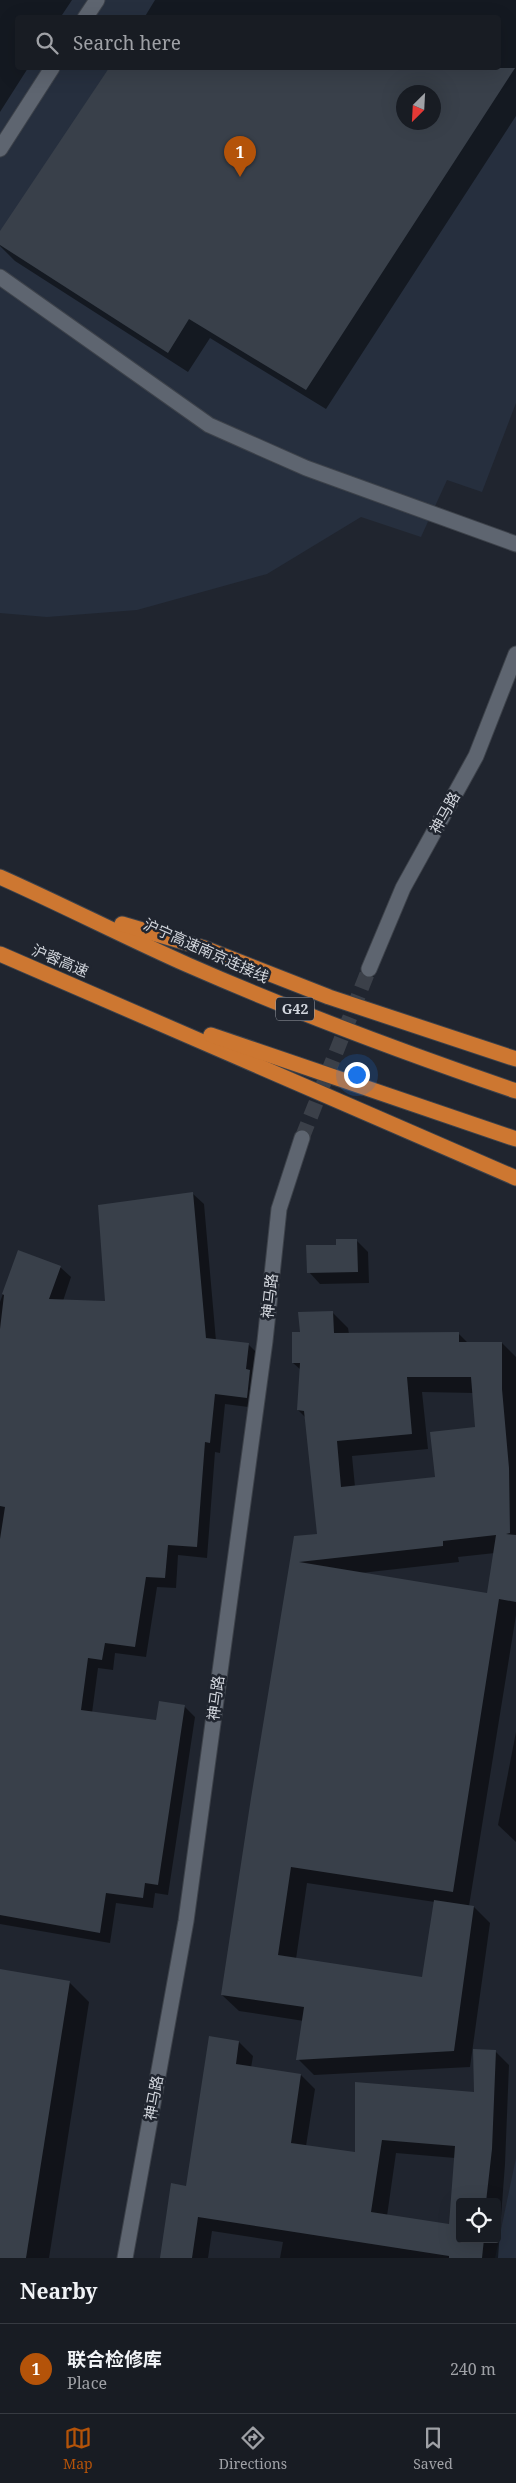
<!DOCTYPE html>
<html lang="en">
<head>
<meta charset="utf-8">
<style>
  :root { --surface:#181c23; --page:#252930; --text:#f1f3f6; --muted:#9fa1a6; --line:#363a41; --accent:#b45309 }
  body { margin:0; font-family:"Noto Serif","Noto Sans SC",serif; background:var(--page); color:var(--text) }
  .controls { position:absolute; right:15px; bottom:15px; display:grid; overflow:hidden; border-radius:5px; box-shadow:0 5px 20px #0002 }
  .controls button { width:45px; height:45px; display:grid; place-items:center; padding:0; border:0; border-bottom:1px solid var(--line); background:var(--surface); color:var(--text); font:25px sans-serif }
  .compass { position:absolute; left:396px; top:85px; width:45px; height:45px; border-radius:50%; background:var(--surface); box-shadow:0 5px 20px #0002; rotate:204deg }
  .you { position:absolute; left:356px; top:1074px; width:18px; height:18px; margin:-12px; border:4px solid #fff; border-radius:50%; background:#1a73e8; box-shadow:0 0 0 8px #1a73e833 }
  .badge { display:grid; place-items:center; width:32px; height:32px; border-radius:50%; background:var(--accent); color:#fff; font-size:16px; font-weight:700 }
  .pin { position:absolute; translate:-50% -41px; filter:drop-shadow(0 1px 2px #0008) }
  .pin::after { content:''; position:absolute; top:26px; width:18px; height:15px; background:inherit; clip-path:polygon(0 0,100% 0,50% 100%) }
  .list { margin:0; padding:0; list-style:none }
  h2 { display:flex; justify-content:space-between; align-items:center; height:65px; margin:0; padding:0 20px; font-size:21px }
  h2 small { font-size:16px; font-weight:400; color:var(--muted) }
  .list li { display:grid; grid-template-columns:32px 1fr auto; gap:15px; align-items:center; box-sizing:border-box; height:90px; padding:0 20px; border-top:1px solid var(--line) }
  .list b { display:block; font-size:19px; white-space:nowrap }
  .list p { margin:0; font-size:16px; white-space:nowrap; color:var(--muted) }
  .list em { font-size:16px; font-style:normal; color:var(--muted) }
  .icon { flex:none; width:28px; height:28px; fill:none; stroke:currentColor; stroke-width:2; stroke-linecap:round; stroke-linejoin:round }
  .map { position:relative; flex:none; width:516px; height:2258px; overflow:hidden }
  .search { position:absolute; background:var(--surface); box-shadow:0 5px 20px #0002; left:15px; right:15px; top:15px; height:55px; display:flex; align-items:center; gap:12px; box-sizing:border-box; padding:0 18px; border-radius:5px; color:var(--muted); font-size:19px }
  .sheet { height:155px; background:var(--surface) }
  nav { display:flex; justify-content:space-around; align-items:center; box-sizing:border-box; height:70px; border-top:1px solid var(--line); background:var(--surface); font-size:14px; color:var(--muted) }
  nav a { display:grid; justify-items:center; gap:2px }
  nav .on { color:var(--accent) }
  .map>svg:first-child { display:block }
  .built { fill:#262f3e; fill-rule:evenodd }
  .shadow { fill:#0007; fill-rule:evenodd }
  .building { fill:#39404a; fill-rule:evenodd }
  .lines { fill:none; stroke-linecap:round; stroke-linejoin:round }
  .minor-tunnel { stroke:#3b4049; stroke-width:15; stroke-dasharray:15 8; stroke-linecap:butt }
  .minor-casing { stroke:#3d424a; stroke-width:17 }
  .highway-casing { stroke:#3d424a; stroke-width:17 }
  .minor { stroke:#5e6570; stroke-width:15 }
  .highway { stroke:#cd7731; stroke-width:15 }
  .labels { text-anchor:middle; stroke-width:5; stroke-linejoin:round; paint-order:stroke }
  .shield { fill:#20252f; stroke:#9da1a9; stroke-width:1 }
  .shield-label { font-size:14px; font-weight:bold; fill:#d2d6dd }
  .street-label { font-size:15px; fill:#d2d6dd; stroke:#20252f }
</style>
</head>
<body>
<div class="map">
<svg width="516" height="2258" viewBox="0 0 516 2258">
  <rect width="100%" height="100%" fill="#20252f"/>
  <g class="built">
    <path d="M 0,0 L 516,0 L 516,403 L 482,492 L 447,480 L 421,537 L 361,517 L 267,574 L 137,610 L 47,617 L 0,613 ZM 18,18 L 498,18 L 498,68 L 18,68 ZM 404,92 L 434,92 L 434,122 L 404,122 Z"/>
    <path d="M 516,2158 L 516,2258 L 495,2258 L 499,2239 Z"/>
  </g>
  <g class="shadow">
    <path d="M 0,0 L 72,0 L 60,18 L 18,18 L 18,68 L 28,68 L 0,112 Z"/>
    <path d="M 155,0 L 516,0 L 516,116 L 326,409 L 210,338 L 188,372 L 15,261 L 0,246 L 0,233 L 110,68 L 498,68 L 498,18 L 144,18 ZM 404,92 L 434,92 L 434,122 L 404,122 Z"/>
    <path d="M 193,1194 L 204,1204 L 216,1341 L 248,1344 L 259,1355 L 257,1408 L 225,1404 L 220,1453 L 215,1452 L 207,1558 L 178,1555 L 176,1588 L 157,1587 L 146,1657 L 115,1653 L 113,1670 L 98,1668 L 92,1713 L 157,1722 L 184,1706 L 195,1717 L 168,1895 L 155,1893 L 153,1908 L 116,1903 L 110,1943 L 0,1924 L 0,1302 L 18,1252 L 60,1267 L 71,1277 L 63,1301 L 107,1303 Z"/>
    <path d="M 356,1240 L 368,1252 L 369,1283 L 320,1284 L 309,1272 L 337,1246 Z"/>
    <path d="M 332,1312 L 348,1328 L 349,1334 L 458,1333 L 468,1343 L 502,1343 L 516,1357 L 516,1615 L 469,1906 L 474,1907 L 490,1923 L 470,2067 L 314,2075 L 298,2059 L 304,2021 L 239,2011 L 222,1995 L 295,1537 L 318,1535 L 306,1418 L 298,1410 L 301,1370 L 293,1363 L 301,1333 ZM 422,1392 L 474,1393 L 476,1428 L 437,1478 L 355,1487 L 352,1456 L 428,1449 ZM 495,1553 L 488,1595 L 361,1573 L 459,1562 L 458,1557 ZM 307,1883 L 435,1902 L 423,1979 L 296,1959 Z"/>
    <path d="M 516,1732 L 516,1842 L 498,1825 Z"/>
    <path d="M 0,1971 L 69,1982 L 89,2002 L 49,2258 L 0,2258 Z"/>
    <path d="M 239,2042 L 253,2056 L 251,2068 L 301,2075 L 315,2089 L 306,2146 L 356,2154 L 357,2084 L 475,2093 L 495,2051 L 509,2065 L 505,2164 L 498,2258 L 280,2258 L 283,2242 L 212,2231 L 208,2258 L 161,2258 ZM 396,2153 L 455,2158 L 450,2225 L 387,2216 ZM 460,2202 L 497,2202 L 497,2239 L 460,2239 Z"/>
  </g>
  <g class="building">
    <path d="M 109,68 L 515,68 L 306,390 L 189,319 L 168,353 L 0,245 L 0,231 ZM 404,92 L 434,92 L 434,122 L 404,122 Z"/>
    <path d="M 193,1192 L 206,1338 L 249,1343 L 246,1369 L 250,1370 L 247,1398 L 215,1394 L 210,1443 L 205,1442 L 197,1547 L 168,1545 L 165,1578 L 146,1577 L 135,1647 L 105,1643 L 102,1660 L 88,1658 L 81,1710 L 156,1720 L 159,1701 L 185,1705 L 158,1885 L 145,1883 L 143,1898 L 106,1893 L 100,1933 L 0,1915 L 0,1539 L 5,1507 L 0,1506 L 0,1329 L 4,1295 L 2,1294 L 18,1250 L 61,1266 L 49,1299 L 105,1301 L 98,1205 Z"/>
    <path d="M 336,1239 L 357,1239 L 358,1272 L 307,1273 L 306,1245 L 336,1245 Z"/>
    <path d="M 333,1311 L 334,1333 L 459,1332 L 459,1342 L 502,1342 L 502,1389 L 509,1468 L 510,1533 L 506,1534 L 516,1535 L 516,1602 L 499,1599 L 453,1892 L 291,1867 L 278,1955 L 422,1977 L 434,1900 L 474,1906 L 454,2051 L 296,2060 L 304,2007 L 221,1995 L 251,1798 L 294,1536 L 317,1534 L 304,1411 L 297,1410 L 300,1363 L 292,1363 L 292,1332 L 300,1332 L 298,1312 ZM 407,1377 L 471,1377 L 475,1427 L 430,1432 L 435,1477 L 341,1487 L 337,1441 L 412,1434 ZM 496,1535 L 487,1593 L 299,1562 L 443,1546 L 443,1541 Z"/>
    <path d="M 0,1969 L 70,1981 L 26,2258 L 0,2258 Z"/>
    <path d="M 209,2036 L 239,2041 L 236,2064 L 301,2074 L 291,2143 L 355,2152 L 355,2082 L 474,2092 L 473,2049 L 496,2050 L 492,2149 L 486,2202 L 460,2202 L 460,2239 L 484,2239 L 482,2258 L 449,2258 L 449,2256 L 198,2217 L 192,2258 L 160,2258 L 171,2183 L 186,2186 ZM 382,2140 L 455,2146 L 449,2224 L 371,2212 Z"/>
  </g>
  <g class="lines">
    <path class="minor-tunnel" d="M 302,1138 L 369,969"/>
    <defs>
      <g id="minor">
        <path d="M 85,18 L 97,0"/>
        <path d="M 0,149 L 52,68"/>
        <path d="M 0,277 L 209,425 L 306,468 L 516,544"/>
        <path d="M 369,969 L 403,888 L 476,756 L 516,654"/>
        <path d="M 125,2258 L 186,1921 L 265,1341 L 279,1209 L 302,1138"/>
      </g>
      <g id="highway">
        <path d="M 0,877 C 63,905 125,937 188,965 C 295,1012 405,1053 516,1091"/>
        <path d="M 122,924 L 204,948 L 329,997 L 516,1059"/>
        <path d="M 0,954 L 516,1178"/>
        <path d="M 211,1035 L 516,1139"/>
      </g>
    </defs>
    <use href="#minor" class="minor-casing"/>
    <use href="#highway" class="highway-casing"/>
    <use href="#minor" class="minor"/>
    <use href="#highway" class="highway"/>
  </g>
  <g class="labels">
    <rect class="shield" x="276" y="997.5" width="38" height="23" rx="4"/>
    <g class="shield-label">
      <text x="295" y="1014">G42</text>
    </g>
    <g class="street-label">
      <text transform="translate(445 813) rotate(-61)" y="5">神马路</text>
      <text transform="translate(206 951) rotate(24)" y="5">沪宁高速南京连接线</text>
      <text transform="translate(60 961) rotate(23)" y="5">沪蓉高速</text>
      <text transform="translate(270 1296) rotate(-84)" y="5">神马路</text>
      <text transform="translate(216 1698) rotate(-83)" y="5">神马路</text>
      <text transform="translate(154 2098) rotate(-80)" y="5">神马路</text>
    </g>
  </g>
</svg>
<div class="controls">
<button><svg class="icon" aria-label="locate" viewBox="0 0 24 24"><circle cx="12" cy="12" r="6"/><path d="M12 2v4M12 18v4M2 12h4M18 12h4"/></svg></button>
</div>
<svg class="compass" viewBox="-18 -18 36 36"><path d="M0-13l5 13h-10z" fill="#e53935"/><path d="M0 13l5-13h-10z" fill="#9fa1a6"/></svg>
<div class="you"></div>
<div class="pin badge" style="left:240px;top:177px">1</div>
<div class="search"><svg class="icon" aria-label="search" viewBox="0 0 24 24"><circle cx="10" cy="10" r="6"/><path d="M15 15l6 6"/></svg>Search here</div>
</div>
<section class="sheet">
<h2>Nearby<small></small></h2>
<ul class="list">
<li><span class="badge">1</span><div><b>联合检修库</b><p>Place</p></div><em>240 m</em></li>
</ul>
</section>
<nav>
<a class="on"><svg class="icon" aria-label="map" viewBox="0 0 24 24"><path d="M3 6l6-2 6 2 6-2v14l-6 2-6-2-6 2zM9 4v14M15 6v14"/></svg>Map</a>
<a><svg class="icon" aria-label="directions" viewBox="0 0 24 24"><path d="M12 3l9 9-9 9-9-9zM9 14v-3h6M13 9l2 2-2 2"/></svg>Directions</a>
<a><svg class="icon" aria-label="saved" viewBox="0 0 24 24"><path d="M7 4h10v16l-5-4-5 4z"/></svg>Saved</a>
</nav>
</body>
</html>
